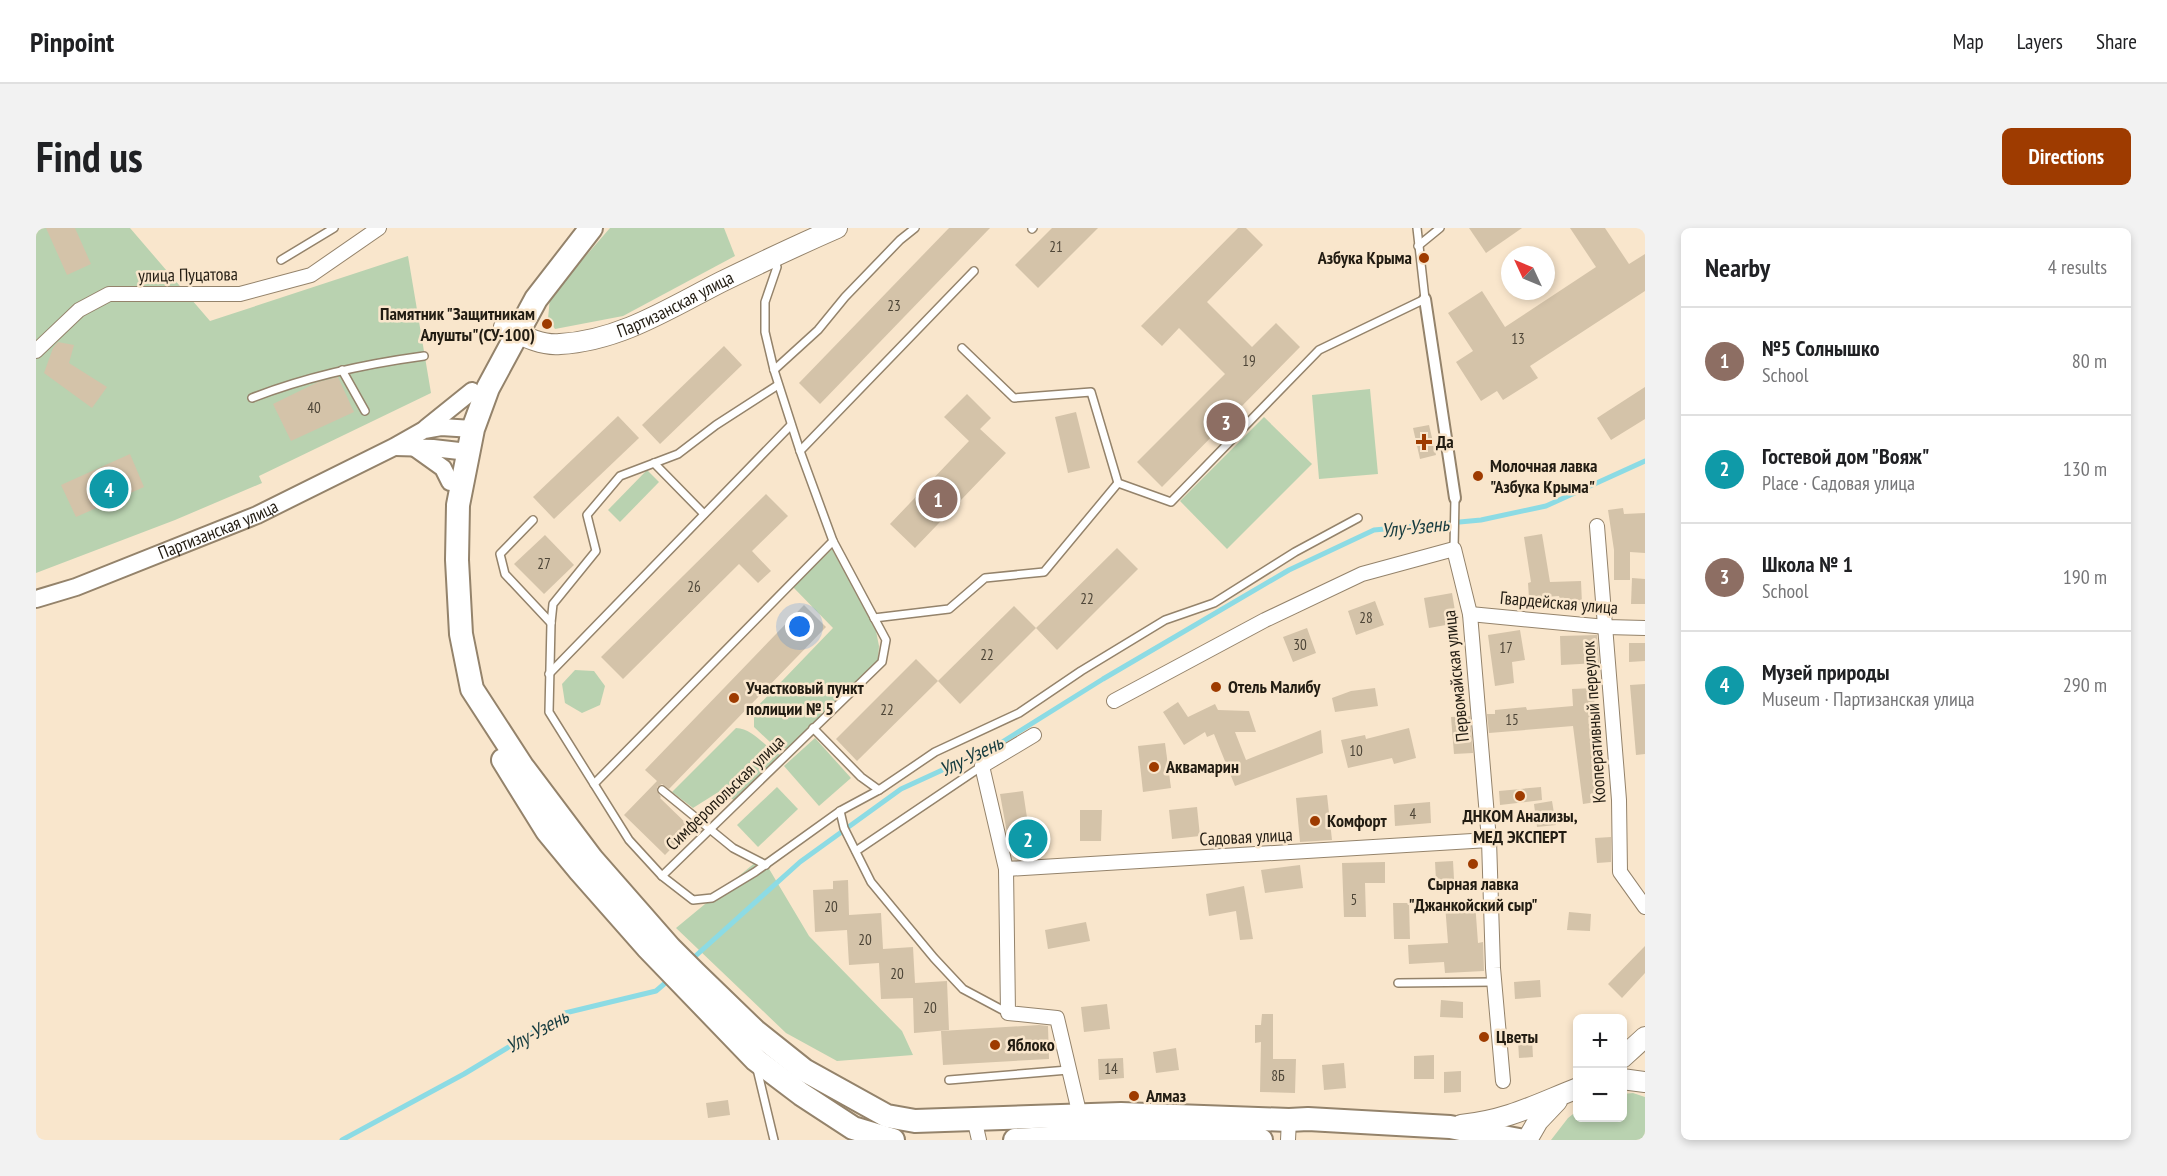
<!DOCTYPE html>
<html lang="en">
<head>
<meta charset="utf-8">
<style>
  :root { --surface:#fff; --page:#f2f2f2; --text:#202124; --muted:#757577; --line:#e0e0e0; --accent:#9e3b00 }
  body { margin:0; font-family:"PT Sans Narrow",sans-serif; background:var(--page); color:var(--text) }
  .controls { position:absolute; right:18px; bottom:18px; display:grid; overflow:hidden; border-radius:9px; box-shadow:0 3px 9px #0003 }
  .controls button { width:54px; height:54px; display:grid; place-items:center; padding:0; border:0; border-bottom:2px solid var(--line); background:var(--surface); color:var(--text); font:30px sans-serif }
  .compass { position:absolute; left:1465px; top:18px; width:54px; height:54px; border-radius:50%; background:var(--surface); box-shadow:0 3px 9px #0003; rotate:314deg }
  .you { position:absolute; left:764px; top:399px; width:21px; height:21px; margin:-15px; border:4px solid #fff; border-radius:50%; background:#1a73e8; box-shadow:0 0 0 9px #1a73e833 }
  .badge { display:grid; place-items:center; width:39px; height:39px; border-radius:50%; background:var(--accent); color:#fff; font-size:20px; font-weight:700 }
  .pin { position:absolute; translate:-50% -50%; border:3px solid #fff; box-shadow:0 2px 6px #0006 }
  .list { margin:0; padding:0; list-style:none }
  h2 { display:flex; justify-content:space-between; align-items:center; height:78px; margin:0; padding:0 24px; font-size:26px }
  h2 small { font-size:20px; font-weight:400; color:var(--muted) }
  .list li { display:grid; grid-template-columns:39px 1fr auto; gap:18px; align-items:center; box-sizing:border-box; height:108px; padding:0 24px; border-top:2px solid var(--line) }
  .list b { display:block; font-size:22px; white-space:nowrap }
  .list p { margin:0; font-size:20px; white-space:nowrap; color:var(--muted) }
  .list em { font-size:20px; font-style:normal; color:var(--muted) }
  .map { position:relative; flex:none; width:1609px; height:912px; overflow:hidden; border-radius:9px }
  header { display:flex; align-items:center; gap:36px; box-sizing:border-box; height:84px; padding:0 30px; background:var(--surface); border-bottom:2px solid var(--line) }
  header strong { font-size:28px }
  nav { display:flex; gap:33px; margin-inline-start:auto; font-size:21px }
  .intro { display:flex; align-items:center; justify-content:space-between; box-sizing:border-box; height:144px; padding:0 36px }
  h1 { margin:0; font-size:42px }
  .button { padding:15px 27px; border-radius:9px; background:var(--accent); color:#fff; font-size:21px; font-weight:700 }
  main { display:flex; gap:36px; padding:0 36px }
  aside { flex:1; background:var(--surface); border-radius:9px; box-shadow:0 3px 9px #0003 }
  .map>svg:first-child { display:block }
  .green { fill:#b9d2b0 }
  .lines { fill:none; stroke-linecap:round; stroke-linejoin:round }
  .stream { stroke:#8cdbe4; stroke-width:5 }
  .building { fill:#d4c3a9 }
  .service-casing { stroke:#94836b; stroke-width:10 }
  .pedestrian-casing { stroke:#94836b; stroke-width:14 }
  .minor-casing { stroke:#94836b; stroke-width:16 }
  .tertiary-casing { stroke:#94836b; stroke-width:20 }
  .secondary-casing { stroke:#94836b; stroke-width:22 }
  .trunk-casing { stroke:#94836b; stroke-width:26 }
  .service { stroke:#fff; stroke-width:7 }
  .pedestrian { stroke:#fff; stroke-width:10 }
  .minor { stroke:#fff; stroke-width:14 }
  .tertiary { stroke:#fff; stroke-width:16 }
  .secondary { stroke:#fff; stroke-width:20 }
  .trunk { stroke:#fff; stroke-width:22 }
  .poi-dot { fill:#9e3b00; stroke:#f9e6cc; stroke-width:2 }
  .labels { text-anchor:middle; stroke-width:5; stroke-linejoin:round; paint-order:stroke }
  .number-label { font-size:15px; fill:#4e4638 }
  .poi-label { font-size:18px; font-weight:bold; fill:#221c12; stroke:#f9e6cc; text-anchor:start }
  .street-label { font-size:18px; fill:#221c12; stroke:#f9e6cc }
  .water-label { font-size:20px; font-style:italic; fill:#153b3f; stroke:#f9e6cc }
</style>
</head>
<body>
<header>
<strong>Pinpoint</strong>
<nav><a>Map</a><a>Layers</a><a>Share</a></nav>
</header>
<div class="intro"><h1>Find us</h1><a class="button">Directions</a></div>
<main>
<div class="map">
<svg width="1609" height="912" viewBox="0 0 1609 912">
  <rect width="100%" height="100%" fill="#f9e6cc"/>
  <g class="green">
    <path d="M 0,0 L 94,0 L 174,93 L 372,28 L 395,165 L 223,248 L 226,255 L 139,292 L 0,345 Z"/>
    <path d="M 574,0 L 688,0 L 699,28 L 587,88 L 519,101 L 512,91 L 514,69 Z"/>
    <path d="M 1334,161 L 1342,246 L 1283,251 L 1276,167 Z"/>
    <path d="M 1228,189 L 1276,236 L 1191,321 L 1144,273 Z"/>
    <path d="M 611,242 L 623,254 L 584,294 L 572,282 Z"/>
    <path d="M 796,321 L 840,403 L 843,418 L 842,432 L 751,521 L 734,514 L 718,499 L 718,482 L 797,400 L 757,359 Z"/>
    <path d="M 539,442 L 558,443 L 569,458 L 564,477 L 546,485 L 529,475 L 526,456 Z"/>
    <path d="M 700,500 C 718,501 728,519 746,528 L 699,573 L 684,563 L 657,580 L 636,564 Z"/>
    <path d="M 779,510 L 815,550 L 783,578 L 748,538 Z"/>
    <path d="M 741,559 L 762,581 L 722,619 L 701,597 Z"/>
    <path d="M 726,629 L 773,708 L 866,803 L 877,827 L 801,833 L 750,805 L 640,700 Z"/>
    <path d="M 1597,865 L 1609,869 L 1609,912 L 1515,912 L 1532,890 L 1541,883 L 1542,890 L 1586,890 L 1587,866 Z"/>
  </g>
  <g class="lines">
    <g class="stream">
      <path d="M 655,732 L 764,634 L 865,561 L 963,516 L 1067,451 L 1253,342 L 1338,302 L 1445,292 L 1510,278 L 1609,233"/>
      <path d="M 306,912 L 428,846 L 529,785 L 620,763 L 635,750"/>
    </g>
  </g>
  <g class="building">
    <path d="M 10,0 L 39,0 L 55,36 L 31,47 Z"/>
    <path d="M 913,0 L 954,0 L 784,176 L 763,155 Z"/>
    <path d="M 1016,0 L 1062,0 L 1002,60 L 979,37 Z"/>
    <path d="M 1202,0 L 1210,0 L 1227,17 L 1171,74 L 1216,119 L 1240,95 L 1264,119 L 1126,259 L 1101,234 L 1189,146 L 1143,100 L 1126,118 L 1105,98 Z"/>
    <path d="M 1433,0 L 1486,0 L 1450,25 Z"/>
    <path d="M 1534,0 L 1569,0 L 1593,36 L 1609,26 L 1609,63 L 1494,138 L 1502,150 L 1467,172 L 1461,163 L 1445,173 L 1420,134 L 1437,123 L 1412,85 L 1446,63 L 1469,99 L 1560,39 Z"/>
    <path d="M 22,114 L 38,117 L 33,135 L 71,159 L 56,180 L 8,145 L 17,120 Z"/>
    <path d="M 688,118 L 706,137 L 624,216 L 606,197 Z"/>
    <path d="M 302,149 L 318,184 L 255,213 L 237,176 L 282,154 Z"/>
    <path d="M 1609,159 L 1609,191 L 1575,212 L 1561,190 Z"/>
    <path d="M 931,166 L 955,190 L 944,201 L 970,225 L 879,320 L 854,296 L 933,213 L 908,189 Z"/>
    <path d="M 1040,184 L 1054,240 L 1032,245 L 1019,189 Z"/>
    <path d="M 582,188 L 603,210 L 518,291 L 497,269 Z"/>
    <path d="M 1393,197 L 1400,227 L 1384,231 L 1377,200 Z"/>
    <path d="M 94,226 L 108,259 L 40,289 L 25,257 Z"/>
    <path d="M 730,266 L 752,288 L 716,323 L 735,343 L 722,355 L 703,336 L 587,451 L 565,429 Z"/>
    <path d="M 1587,280 L 1588,286 L 1609,285 L 1609,325 L 1594,324 L 1594,352 L 1578,352 L 1578,322 L 1572,282 Z"/>
    <path d="M 1506,306 L 1514,354 L 1545,353 L 1546,376 L 1524,377 L 1523,368 L 1493,370 L 1492,355 L 1495,354 L 1488,309 Z"/>
    <path d="M 509,307 L 538,337 L 508,366 L 478,336 Z"/>
    <path d="M 1081,320 L 1102,341 L 1021,422 L 1000,400 Z"/>
    <path d="M 1596,350 L 1609,351 L 1609,376 L 1595,376 Z"/>
    <path d="M 1416,365 L 1421,395 L 1393,400 L 1388,370 Z"/>
    <path d="M 1339,373 L 1348,397 L 1320,407 L 1312,383 Z"/>
    <path d="M 768,377 L 790,399 L 633,561 L 626,556 L 621,559 L 621,563 L 625,569 L 624,570 L 655,600 L 629,627 L 588,587 L 621,553 L 609,542 Z"/>
    <path d="M 978,378 L 1000,400 L 924,476 L 902,453 Z"/>
    <path d="M 1271,400 L 1280,425 L 1257,434 L 1247,409 Z"/>
    <path d="M 1484,402 L 1489,432 L 1476,434 L 1478,455 L 1459,458 L 1452,407 Z"/>
    <path d="M 1561,407 L 1563,435 L 1525,437 L 1524,408 Z"/>
    <path d="M 1593,415 L 1609,415 L 1609,433 L 1593,434 Z"/>
    <path d="M 880,431 L 902,453 L 821,533 L 800,511 Z"/>
    <path d="M 1609,456 L 1609,526 L 1600,527 L 1594,457 Z"/>
    <path d="M 1339,460 L 1342,478 L 1299,484 L 1296,470 L 1315,463 Z"/>
    <path d="M 1558,460 L 1559,492 L 1564,528 L 1559,528 L 1566,573 L 1547,576 L 1537,498 L 1453,505 L 1451,486 L 1459,486 L 1459,482 L 1490,479 L 1491,482 L 1537,478 L 1536,461 Z"/>
    <path d="M 1142,474 L 1152,489 L 1179,476 L 1182,482 L 1213,483 L 1220,504 L 1199,504 L 1210,532 L 1285,502 L 1287,525 L 1199,558 L 1178,506 L 1171,509 L 1169,504 L 1148,517 L 1127,484 Z"/>
    <path d="M 1434,488 L 1437,525 L 1418,526 L 1415,489 Z"/>
    <path d="M 1373,500 L 1380,530 L 1358,536 L 1356,530 L 1312,540 L 1305,512 L 1329,507 L 1330,511 Z"/>
    <path d="M 1129,515 L 1135,560 L 1107,564 L 1102,518 Z"/>
    <path d="M 1505,559 L 1506,572 L 1464,577 L 1463,563 Z"/>
    <path d="M 987,563 L 993,603 L 1010,601 L 1011,618 L 974,620 L 974,605 L 971,605 L 964,566 Z"/>
    <path d="M 1291,567 L 1296,612 L 1264,614 L 1260,570 Z"/>
    <path d="M 1516,573 L 1520,597 L 1501,599 L 1498,576 Z"/>
    <path d="M 1394,574 L 1395,595 L 1359,598 L 1358,577 Z"/>
    <path d="M 1161,579 L 1164,608 L 1136,611 L 1133,582 Z"/>
    <path d="M 1044,582 L 1066,582 L 1065,613 L 1044,613 Z"/>
    <path d="M 1575,609 L 1575,634 L 1561,635 L 1559,610 Z"/>
    <path d="M 1417,633 L 1418,651 L 1400,652 L 1399,634 Z"/>
    <path d="M 1349,634 L 1349,655 L 1329,655 L 1330,689 L 1308,689 L 1306,635 Z"/>
    <path d="M 1264,637 L 1267,660 L 1229,665 L 1225,642 Z"/>
    <path d="M 812,652 L 813,687 L 845,685 L 847,721 L 877,719 L 879,755 L 911,753 L 913,802 L 878,805 L 877,770 L 845,771 L 843,735 L 813,737 L 811,702 L 779,704 L 777,662 L 797,661 L 797,653 Z"/>
    <path d="M 1208,658 L 1217,711 L 1204,712 L 1200,683 L 1173,688 L 1170,666 Z"/>
    <path d="M 1439,674 L 1442,715 L 1447,714 L 1448,743 L 1409,745 L 1408,734 L 1373,736 L 1372,717 L 1412,715 L 1409,676 Z"/>
    <path d="M 1357,675 L 1373,675 L 1374,711 L 1358,711 Z"/>
    <path d="M 1533,684 L 1555,686 L 1554,703 L 1531,702 Z"/>
    <path d="M 1050,694 L 1054,713 L 1012,721 L 1009,702 Z"/>
    <path d="M 1609,718 L 1609,745 L 1586,770 L 1572,756 Z"/>
    <path d="M 1504,752 L 1505,769 L 1479,771 L 1478,754 Z"/>
    <path d="M 1405,772 L 1427,774 L 1427,790 L 1404,789 Z"/>
    <path d="M 1071,776 L 1074,801 L 1048,804 L 1045,779 Z"/>
    <path d="M 1226,786 L 1237,786 L 1237,831 L 1260,831 L 1259,865 L 1224,864 L 1225,814 L 1219,815 L 1219,797 L 1225,797 Z"/>
    <path d="M 1003,797 L 1012,798 L 1013,831 L 907,837 L 905,803 Z"/>
    <path d="M 1496,811 L 1497,829 L 1483,830 L 1482,812 Z"/>
    <path d="M 1140,820 L 1143,842 L 1120,845 L 1117,824 Z"/>
    <path d="M 1398,827 L 1398,851 L 1378,851 L 1378,828 Z"/>
    <path d="M 1087,830 L 1088,850 L 1063,852 L 1062,831 Z"/>
    <path d="M 1308,835 L 1310,860 L 1288,862 L 1286,837 Z"/>
    <path d="M 1425,843 L 1425,864 L 1408,865 L 1408,844 Z"/>
    <path d="M 692,872 L 694,887 L 672,890 L 670,875 Z"/>
  </g>
  <g class="lines">
    <defs>
      <g id="service">
        <path d="M 996,1 L 997,0"/>
        <path d="M 1382,18 L 1404,0"/>
        <path d="M 245,32 L 298,0"/>
        <path d="M 737,32 L 739,33 L 741,39 L 729,74 L 729,104 L 738,142 L 764,223 L 797,313 L 850,412 L 846,434 L 626,648 L 657,672 L 676,670 L 719,644 L 804,583 L 843,562 L 899,524 L 983,485 L 1045,443 L 1129,392 L 1178,375 L 1259,324 L 1322,290"/>
        <path d="M 926,120 L 978,170 L 1055,164 L 1082,255 L 1135,274 L 1283,122 L 1389,71 L 1381,0"/>
        <path d="M 306,142 L 329,183"/>
        <path d="M 738,142 L 782,102 L 809,69 L 864,12 L 879,0"/>
        <path d="M 216,170 C 272,148 329,136 388,128"/>
        <path d="M 764,223 L 938,43"/>
        <path d="M 618,235 L 668,286"/>
        <path d="M 497,292 L 464,326 L 469,346 L 515,395"/>
        <path d="M 1418,321 L 1419,270"/>
        <path d="M 838,390 L 913,381 L 949,350 L 1008,344 L 1082,255"/>
        <path d="M 513,446 L 755,197"/>
        <path d="M 777,500 L 825,549 L 843,562"/>
        <path d="M 558,556 L 797,313"/>
        <path d="M 626,562 L 697,620 L 730,637"/>
        <path d="M 804,583 L 808,600 L 835,654 L 898,730 L 927,761 L 972,785"/>
        <path d="M 820,623 L 946,538"/>
        <path d="M 626,648 L 593,612 L 513,484 L 515,395 L 517,376 L 560,323 L 551,287 L 584,248 L 642,226 L 680,197 L 742,157"/>
        <path d="M 1362,755 L 1458,754"/>
        <path d="M 721,841 L 738,912"/>
        <path d="M 913,852 L 1032,842"/>
      </g>
      <path id="pedestrian" d="M 1389,71 L 1419,270"/>
      <g id="minor">
        <path d="M 0,123 L 43,82 L 73,66 L 204,66 L 275,47 L 343,0"/>
        <path d="M 1561,298 L 1583,572 L 1584,644 L 1609,679"/>
        <path d="M 1434,386 L 1570,399 L 1609,400"/>
        <path d="M 1078,473 L 1229,392 L 1326,346 L 1418,321 L 1434,386 L 1453,612 L 1457,740 L 1467,853"/>
        <path d="M 998,507 L 946,538 L 970,641 L 972,785 L 1021,790 L 1044,888"/>
        <path d="M 970,641 L 1453,612"/>
        <path d="M 938,890 L 943,912"/>
        <path d="M 1252,912 L 1253,892"/>
      </g>
      <g id="tertiary">
        <path d="M 390,200 L 436,163"/>
        <path d="M 359,219 L 397,220 L 432,224"/>
        <path d="M 379,220 L 407,240 L 414,254"/>
        <path id="s1" d="M 0,371 L 40,359 L 221,287 L 358,219 L 388,202 L 405,199 L 437,201"/>
      </g>
      <g id="secondary">
        <path id="s2" d="M 468,99 C 485,107 505,118 524,116 C 583,113 634,80 685,54 C 724,35 762,17 801,0"/>
        <path d="M 1586,830 L 1609,809"/>
        <path d="M 1586,851 L 1609,854"/>
        <path d="M 1425,897 C 1472,892 1499,877 1542,860"/>
        <path d="M 1491,912 L 1502,893 L 1521,873"/>
      </g>
      <g id="trunk">
        <path d="M 555,0 L 500,71 L 452,160 L 437,201 L 422,277 L 421,332 L 425,406 L 436,461 L 486,538 L 556,631 L 634,720 L 659,745 L 719,803 L 768,842 L 851,888 L 879,893 L 1085,886 L 1253,892 L 1272,891 L 1414,899 L 1483,912"/>
        <path d="M 467,532 L 511,603 L 544,643 L 611,719 L 720,832 L 765,866 L 817,900 L 857,912"/>
        <path d="M 979,912 L 1125,903 L 1193,907 L 1225,912"/>
      </g>
    </defs>
    <use href="#service" class="service-casing"/>
    <use href="#pedestrian" class="pedestrian-casing"/>
    <use href="#minor" class="minor-casing"/>
    <use href="#tertiary" class="tertiary-casing"/>
    <use href="#secondary" class="secondary-casing"/>
    <use href="#trunk" class="trunk-casing"/>
    <use href="#service" class="service"/>
    <use href="#pedestrian" class="pedestrian"/>
    <use href="#minor" class="minor"/>
    <use href="#tertiary" class="tertiary"/>
    <use href="#secondary" class="secondary"/>
    <use href="#trunk" class="trunk"/>
  </g>
  <g class="poi-dot">
    <circle cx="1388" cy="30" r="6"/>
    <circle cx="511" cy="96" r="6"/>
    <path d="M1385 205h6v6h6v6h-6v6h-6v-6h-6v-6h6z"/>
    <circle cx="1442" cy="248" r="6"/>
    <circle cx="1180" cy="459" r="6"/>
    <circle cx="698" cy="470" r="6"/>
    <circle cx="1118" cy="539" r="6"/>
    <circle cx="1484" cy="568" r="6"/>
    <circle cx="1279" cy="593" r="6"/>
    <circle cx="1437" cy="636" r="6"/>
    <circle cx="1448" cy="809" r="6"/>
    <circle cx="959" cy="817" r="6"/>
    <circle cx="1098" cy="868" r="6"/>
  </g>
  <g class="labels">
    <g class="number-label">
      <text x="1020" y="24">21</text>
      <text x="858" y="83">23</text>
      <text x="1482" y="116">13</text>
      <text x="1213" y="138">19</text>
      <text x="278" y="185">40</text>
      <text x="508" y="341">27</text>
      <text x="658" y="364">26</text>
      <text x="1051" y="376">22</text>
      <text x="1330" y="395">28</text>
      <text x="1264" y="422">30</text>
      <text x="1470" y="425">17</text>
      <text x="951" y="432">22</text>
      <text x="851" y="487">22</text>
      <text x="1476" y="497">15</text>
      <text x="1320" y="528">10</text>
      <text x="1377" y="591">4</text>
      <text x="1318" y="677">5</text>
      <text x="795" y="684">20</text>
      <text x="829" y="717">20</text>
      <text x="861" y="751">20</text>
      <text x="894" y="785">20</text>
      <text x="1075" y="846">14</text>
      <text x="1242" y="853">8Б</text>
    </g>
    <g class="poi-label">
      <text x="1376" y="36" text-anchor="end">Азбука Крыма</text>
      <text x="499" y="92" text-anchor="end">Памятник "Защитникам<tspan x="499" dy="21">Алушты"(СУ-100)</tspan></text>
      <text x="1400" y="220">Да</text>
      <text x="1454" y="244">Молочная лавка<tspan x="1454" dy="21">"Азбука Крыма"</tspan></text>
      <text x="1192" y="465">Отель Малибу</text>
      <text x="710" y="466">Участковый пункт<tspan x="710" dy="21">полиции № 5</tspan></text>
      <text x="1130" y="545">Аквамарин</text>
      <text x="1484" y="594" text-anchor="middle">ДНКОМ Анализы,<tspan x="1484" dy="21">МЕД ЭКСПЕРТ</tspan></text>
      <text x="1291" y="599">Комфорт</text>
      <text x="1437" y="662" text-anchor="middle">Сырная лавка<tspan x="1437" dy="21">"Джанкойский сыр"</tspan></text>
      <text x="1460" y="815">Цветы</text>
      <text x="971" y="823">Яблоко</text>
      <text x="1110" y="874">Алмаз</text>
    </g>
    <g class="street-label">
      <text transform="translate(152 47) rotate(-1)" y="6">улица Пуцатова</text>
      <text dy="6" stroke="none"><textPath href="#s2" startOffset="182">Партизанская улица</textPath></text>
      <text dy="6" stroke="none"><textPath href="#s1" startOffset="195">Партизанская улица</textPath></text>
      <text transform="translate(1523 375) rotate(5)" y="6">Гвардейская улица</text>
      <text transform="translate(1420 448) rotate(-96)" y="6">Первомайская улица</text>
      <text transform="translate(1558 494) rotate(-94)" y="6">Кооперативный переулок</text>
      <text transform="translate(689 565) rotate(-44)" y="6">Симферопольская улица</text>
      <text transform="translate(1210 609) rotate(-3)" y="6">Садовая улица</text>
    </g>
    <g class="water-label">
      <text transform="translate(1379 299) rotate(-6)" y="7">Улу-Узень</text>
      <text transform="translate(935 528) rotate(-26)" y="7">Улу-Узень</text>
      <text transform="translate(501 803) rotate(-29)" y="7">Улу-Узень</text>
    </g>
  </g>
</svg>
<div class="controls">
<button>+</button>
<button>−</button>
</div>
<svg class="compass" viewBox="-18 -18 36 36"><path d="M0-13l5 13h-10z" fill="#e53935"/><path d="M0 13l5-13h-10z" fill="#757577"/></svg>
<div class="you"></div>
<div class="pin badge" style="left:902px;top:271px;background:#8d6e63">1</div>
<div class="pin badge" style="left:992px;top:611px;background:#0f9aa8">2</div>
<div class="pin badge" style="left:1190px;top:194px;background:#8d6e63">3</div>
<div class="pin badge" style="left:73px;top:261px;background:#0f9aa8">4</div>
</div>
<aside>
<h2>Nearby<small>4 results</small></h2>
<ul class="list">
<li><span class="badge" style="background:#8d6e63">1</span><div><b>№5 Солнышко</b><p>School</p></div><em>80 m</em></li>
<li><span class="badge" style="background:#0f9aa8">2</span><div><b>Гостевой дом &quot;Вояж&quot;</b><p>Place · Садовая улица</p></div><em>130 m</em></li>
<li><span class="badge" style="background:#8d6e63">3</span><div><b>Школа № 1</b><p>School</p></div><em>190 m</em></li>
<li><span class="badge" style="background:#0f9aa8">4</span><div><b>Музей природы</b><p>Museum · Партизанская улица</p></div><em>290 m</em></li>
</ul>
</aside>
</main>
</body>
</html>
